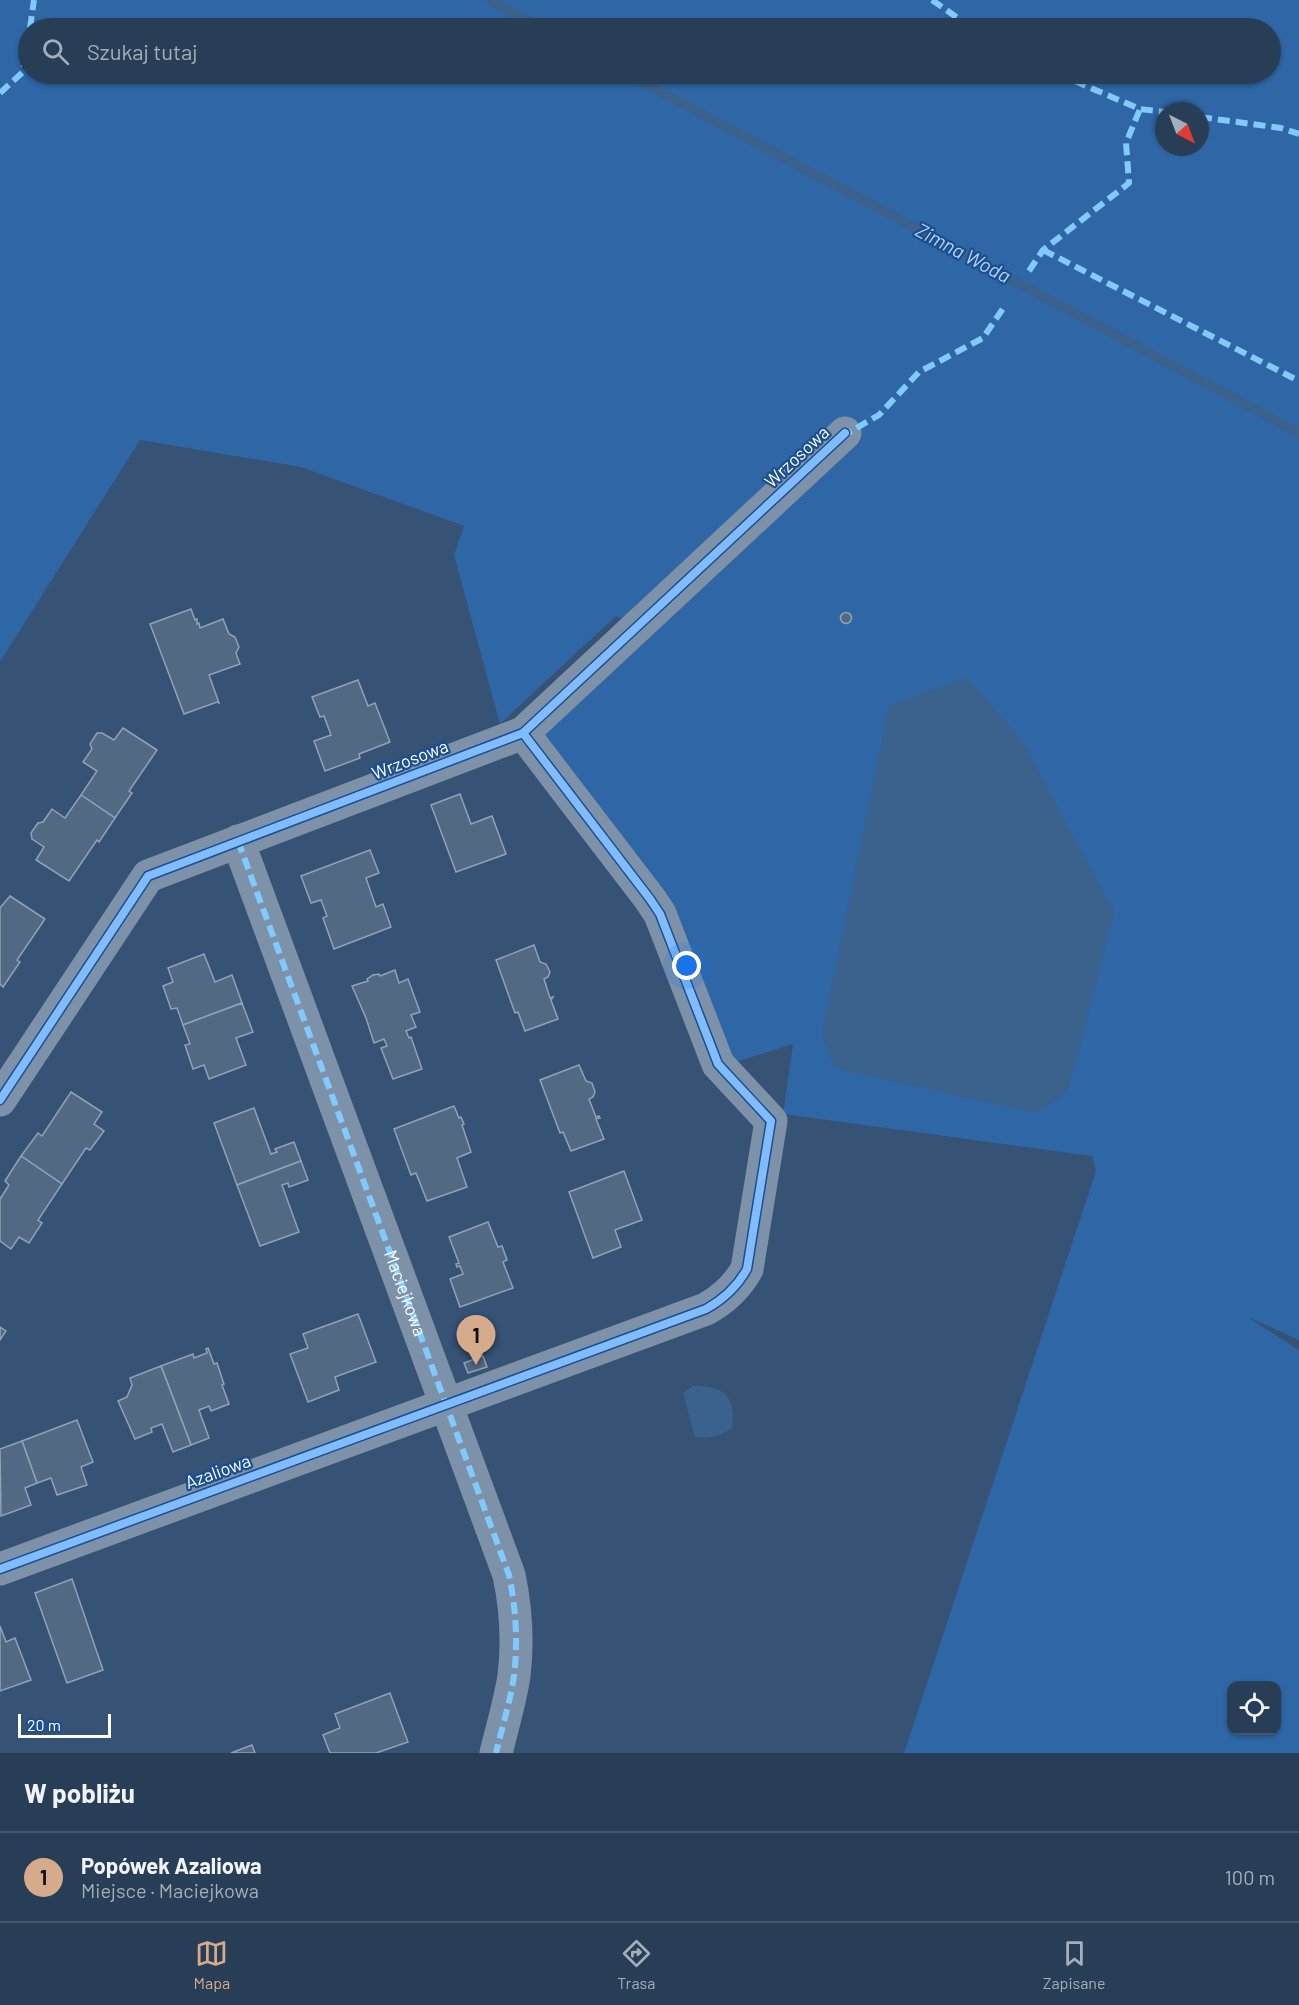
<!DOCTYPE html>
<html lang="pl">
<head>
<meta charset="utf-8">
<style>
  :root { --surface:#283e57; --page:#30455d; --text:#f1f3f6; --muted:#a5aeba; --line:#44576d; --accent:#d6ab8b }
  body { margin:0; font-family:Barlow,sans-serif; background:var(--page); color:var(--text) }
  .controls { position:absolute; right:18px; bottom:18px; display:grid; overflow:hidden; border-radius:12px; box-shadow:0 2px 4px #0004 }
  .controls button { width:54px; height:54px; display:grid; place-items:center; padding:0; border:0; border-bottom:2px solid var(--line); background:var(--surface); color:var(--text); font:30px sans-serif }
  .compass { position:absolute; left:1155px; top:102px; width:54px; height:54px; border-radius:50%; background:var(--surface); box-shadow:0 2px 4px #0004; rotate:138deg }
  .scale { position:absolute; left:18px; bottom:15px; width:93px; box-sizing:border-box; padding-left:6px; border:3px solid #fff; border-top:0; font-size:16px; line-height:21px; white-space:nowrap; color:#fff; -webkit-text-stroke:4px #1b4f8f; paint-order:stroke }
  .you { position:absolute; left:687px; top:966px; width:21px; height:21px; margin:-15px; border:4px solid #fff; border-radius:50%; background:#1a73e8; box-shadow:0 0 0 9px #1a73e833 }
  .badge { display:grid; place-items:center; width:39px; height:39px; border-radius:50%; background:var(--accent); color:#111; font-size:20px; font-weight:700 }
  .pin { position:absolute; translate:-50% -50px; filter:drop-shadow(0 2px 3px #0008) }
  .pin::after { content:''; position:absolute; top:32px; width:21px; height:18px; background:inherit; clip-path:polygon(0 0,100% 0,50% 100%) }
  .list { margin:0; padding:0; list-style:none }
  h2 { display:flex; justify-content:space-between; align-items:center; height:78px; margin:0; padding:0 24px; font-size:26px }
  h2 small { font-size:20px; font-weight:400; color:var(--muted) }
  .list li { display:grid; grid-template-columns:39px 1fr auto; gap:18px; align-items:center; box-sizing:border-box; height:90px; padding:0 24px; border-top:2px solid var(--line) }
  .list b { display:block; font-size:22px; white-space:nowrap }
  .list p { margin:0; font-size:20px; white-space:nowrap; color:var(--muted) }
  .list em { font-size:20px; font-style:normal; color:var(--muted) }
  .icon { flex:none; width:33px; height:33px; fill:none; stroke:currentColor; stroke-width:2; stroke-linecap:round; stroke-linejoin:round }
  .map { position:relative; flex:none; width:1299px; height:1753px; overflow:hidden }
  .search { position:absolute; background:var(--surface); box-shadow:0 2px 4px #0004; left:18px; right:18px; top:18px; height:66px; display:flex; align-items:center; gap:15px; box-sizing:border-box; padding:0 21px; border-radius:33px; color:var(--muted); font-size:22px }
  .sheet { height:168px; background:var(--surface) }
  nav { display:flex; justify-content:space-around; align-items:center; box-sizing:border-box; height:84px; border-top:2px solid var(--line); background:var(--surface); font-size:16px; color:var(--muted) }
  nav a { display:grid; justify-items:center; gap:3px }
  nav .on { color:var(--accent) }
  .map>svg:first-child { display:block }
  .green { fill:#2f66a5; fill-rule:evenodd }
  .water { fill:#3b618d }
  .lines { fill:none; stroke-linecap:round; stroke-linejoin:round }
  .stream { stroke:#3b618d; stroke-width:9 }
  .building { fill:#526984; stroke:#92a2b6; stroke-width:1.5 }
  .minor { stroke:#7d92a8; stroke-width:33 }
  .quiet { stroke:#80caff; stroke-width:6; stroke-dasharray:12 6; stroke-linecap:butt }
  .cycleway-casing { stroke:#1b4f8f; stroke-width:11 }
  .cycleway { stroke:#80bcff; stroke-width:8 }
  .labels { text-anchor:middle; stroke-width:4.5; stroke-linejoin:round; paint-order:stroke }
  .street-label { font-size:18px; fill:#fff; stroke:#1b4f8f }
  .water-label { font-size:20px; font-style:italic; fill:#b5d3f5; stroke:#1b4f8f }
</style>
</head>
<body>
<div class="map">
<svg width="1299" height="1753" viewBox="0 0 1299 1753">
  <rect width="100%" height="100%" fill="#365274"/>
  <path class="green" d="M 0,0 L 1299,0 L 1299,1340 L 1246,1316 L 1299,1350 L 1299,1753 L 904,1753 L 1096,1171 L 1092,1156 L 783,1114 L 793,1044 L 736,1062 L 546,746 L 545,726 L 625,620 L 616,616 L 500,724 L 454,555 L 464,526 L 301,467 L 140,440 L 0,662 ZM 28,28 L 1270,28 L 1270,74 L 28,74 ZM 1164,111 L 1200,111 L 1200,147 L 1164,147 ZM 1232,1686 L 1276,1686 L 1276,1730 L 1232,1730 Z"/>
  <g class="water">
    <path d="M 968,678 L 1022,741 L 1114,912 L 1068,1091 L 1036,1113 L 834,1068 L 822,1034 L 889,705 Z"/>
    <path d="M 693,1386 C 724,1386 736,1395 732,1428 C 721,1436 708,1439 695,1437 L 683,1393 Z"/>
  </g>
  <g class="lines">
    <g class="stream">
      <path d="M 490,0 L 543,28"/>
      <path d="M 627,74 L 1299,433"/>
    </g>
  </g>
  <g class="building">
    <path d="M 191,609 L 195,620 L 197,619 L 197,624 L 199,623 L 200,628 L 223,619 L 229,634 L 235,637 L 239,647 L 236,653 L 240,664 L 209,675 L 219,703 L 217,702 L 184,714 L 150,624 Z"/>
    <circle cx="846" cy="618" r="5.5"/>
    <path d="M 358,680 L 368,706 L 375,703 L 390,742 L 359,754 L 360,758 L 325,771 L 314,741 L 331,735 L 324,716 L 320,717 L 312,697 Z"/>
    <path d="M 123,728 L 157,750 L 129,791 L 132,793 L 115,818 L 81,795 L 97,771 L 83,762 L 92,749 L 90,744 L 97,733 L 102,733 L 114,740 Z"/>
    <path d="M 460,794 L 471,824 L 492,816 L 506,854 L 456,872 L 431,805 Z"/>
    <path d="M 81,795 L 115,818 L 99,842 L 97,840 L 69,881 L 36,860 L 44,847 L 32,839 L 31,833 L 38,823 L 43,822 L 52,809 L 65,818 Z"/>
    <path d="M 370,850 L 379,873 L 366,878 L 376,907 L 383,904 L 391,927 L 334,949 L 323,918 L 327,916 L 321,900 L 311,903 L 301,876 Z"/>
    <path d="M 10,896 L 45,919 L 17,960 L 20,962 L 3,987 L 0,984 L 0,908 Z"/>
    <path d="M 534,945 L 540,962 L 546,964 L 550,972 L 548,977 L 544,979 L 550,998 L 553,997 L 551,1000 L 558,1019 L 525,1031 L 518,1012 L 515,1013 L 496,960 Z"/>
    <path d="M 204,954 L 215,982 L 232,975 L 242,1003 L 183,1025 L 177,1008 L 171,1009 L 163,986 L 173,982 L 168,968 Z"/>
    <path d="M 395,970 L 399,983 L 408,979 L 420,1012 L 411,1015 L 416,1027 L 406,1031 L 409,1038 L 411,1037 L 422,1069 L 393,1079 L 381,1048 L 387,1046 L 384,1039 L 374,1043 L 366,1018 L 352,986 L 368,981 L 367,979 L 373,975 L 379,974 L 380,976 Z"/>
    <path d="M 242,1003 L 253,1032 L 236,1038 L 246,1065 L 209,1079 L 204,1065 L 193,1069 L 185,1045 L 190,1044 L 183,1025 Z"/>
    <path d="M 579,1065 L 586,1081 L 592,1083 L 595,1092 L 593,1097 L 589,1099 L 596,1117 L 599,1116 L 600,1118 L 596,1119 L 604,1139 L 571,1151 L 563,1132 L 560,1133 L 540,1080 Z"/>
    <path d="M 71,1092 L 102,1112 L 94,1124 L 104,1131 L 90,1150 L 86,1148 L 62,1184 L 21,1156 L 38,1133 L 42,1136 Z"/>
    <path d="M 454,1106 L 459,1118 L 461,1117 L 464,1124 L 462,1125 L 471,1152 L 457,1158 L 467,1187 L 427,1201 L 416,1173 L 411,1175 L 394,1129 Z"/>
    <path d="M 254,1108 L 271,1154 L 277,1152 L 275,1149 L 294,1142 L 301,1161 L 237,1185 L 214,1123 Z"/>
    <path d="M 21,1156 L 62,1184 L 38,1220 L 42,1223 L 29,1243 L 19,1237 L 11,1249 L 0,1241 L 0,1199 L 9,1185 L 5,1181 Z"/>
    <path d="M 301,1161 L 308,1180 L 289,1187 L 288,1183 L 282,1185 L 299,1232 L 260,1246 L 237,1185 Z"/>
    <path d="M 624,1171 L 642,1220 L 615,1230 L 621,1247 L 593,1258 L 569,1192 Z"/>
    <path d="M 488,1222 L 498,1247 L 502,1246 L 507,1260 L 503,1262 L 513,1288 L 460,1307 L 450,1279 L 463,1274 L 460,1266 L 457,1267 L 456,1264 L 459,1263 L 449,1237 Z"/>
    <path d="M 358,1314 L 376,1362 L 335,1377 L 339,1390 L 308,1402 L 290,1354 L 308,1348 L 303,1334 Z"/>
    <path d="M 0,1327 L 6,1331 L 0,1340 Z"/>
    <path d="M 208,1348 L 214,1364 L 217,1363 L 224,1384 L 222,1385 L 229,1404 L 211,1411 L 209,1406 L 199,1410 L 209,1438 L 191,1445 L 161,1366 L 193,1354 L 194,1358 L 207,1353 L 206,1349 Z"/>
    <path d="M 483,1356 L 487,1367 L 468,1373 L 464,1363 Z"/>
    <path d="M 161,1366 L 191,1445 L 173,1452 L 162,1424 L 151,1428 L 152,1432 L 135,1439 L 118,1401 L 127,1397 L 132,1385 L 130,1378 Z"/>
    <path d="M 77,1420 L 93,1462 L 81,1467 L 87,1485 L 57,1495 L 51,1478 L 37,1483 L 22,1441 Z"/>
    <path d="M 22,1441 L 37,1483 L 25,1488 L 31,1505 L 1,1516 L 0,1449 Z"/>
    <path d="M 72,1579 L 103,1670 L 67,1683 L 35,1593 Z"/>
    <path d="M 0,1626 L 6,1642 L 15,1638 L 31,1680 L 0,1691 Z"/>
    <path d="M 390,1693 L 408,1742 L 376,1753 L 330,1753 L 323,1735 L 340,1728 L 335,1714 Z"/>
    <path d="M 252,1745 L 255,1753 L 231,1753 Z"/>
  </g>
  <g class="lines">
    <g class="minor">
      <path id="s1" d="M 238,841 L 509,1575 C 516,1608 518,1642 514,1676 C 510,1702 502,1728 496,1753"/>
      <path d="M 0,1100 L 148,876 L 523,733 L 845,433"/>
      <path d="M 0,1569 L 706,1309 C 724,1299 737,1287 747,1269 L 771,1121 L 718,1064 L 660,914 L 650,899 L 523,733"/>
    </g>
    <g class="quiet">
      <path d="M 932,0 L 972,28"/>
      <path d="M 30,28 L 34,0"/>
      <path d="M 1058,74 L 1140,109 L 1164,112"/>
      <path d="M 0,93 L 23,72 L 28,38"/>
      <path d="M 1200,117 L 1281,128 L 1299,134"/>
      <path d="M 1043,250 L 1299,381"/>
      <path d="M 1029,271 L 1043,250 L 1129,183 L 1126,143 L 1140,109"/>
      <path d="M 841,437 L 879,415 L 919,372 L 983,338 L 1004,307"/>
      <path d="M 238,841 L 509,1575 C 516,1608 518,1642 514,1676 C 510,1702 502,1728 496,1753"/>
    </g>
    <defs>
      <g id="cycleway">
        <path d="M 0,1100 L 148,876 L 523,733 L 845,433"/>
        <path d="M 0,1569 L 706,1309 C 724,1299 737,1287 747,1269 L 771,1121 L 718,1064 L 660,914 L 650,899 L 523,733"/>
      </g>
    </defs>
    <use href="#cycleway" class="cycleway-casing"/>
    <use href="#cycleway" class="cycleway"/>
  </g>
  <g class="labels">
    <g class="street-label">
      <text transform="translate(797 457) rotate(-43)" y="6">Wrzosowa</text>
      <text transform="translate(410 760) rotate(-21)" y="6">Wrzosowa</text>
      <text dy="6" stroke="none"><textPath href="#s1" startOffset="482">Maciejkowa</textPath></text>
      <text transform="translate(218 1472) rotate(-20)" y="6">Azaliowa</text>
    </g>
    <g class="water-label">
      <text transform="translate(963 253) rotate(28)" y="7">Zimna Woda</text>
    </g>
  </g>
</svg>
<div class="controls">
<button><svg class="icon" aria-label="locate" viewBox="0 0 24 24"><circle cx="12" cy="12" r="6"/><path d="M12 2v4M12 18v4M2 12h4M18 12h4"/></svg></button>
</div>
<svg class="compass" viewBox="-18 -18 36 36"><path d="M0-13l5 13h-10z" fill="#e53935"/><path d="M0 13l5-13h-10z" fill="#a5aeba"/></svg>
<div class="scale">20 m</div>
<div class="you"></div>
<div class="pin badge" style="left:476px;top:1365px">1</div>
<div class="search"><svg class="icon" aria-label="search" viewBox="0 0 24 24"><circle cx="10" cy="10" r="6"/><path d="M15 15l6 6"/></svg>Szukaj tutaj</div>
</div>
<section class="sheet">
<h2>W pobliżu<small></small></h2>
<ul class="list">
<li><span class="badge">1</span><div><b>Popówek Azaliowa</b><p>Miejsce · Maciejkowa</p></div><em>100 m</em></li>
</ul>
</section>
<nav>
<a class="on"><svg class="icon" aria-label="map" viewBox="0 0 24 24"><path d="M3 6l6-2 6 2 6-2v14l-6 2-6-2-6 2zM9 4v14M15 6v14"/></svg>Mapa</a>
<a><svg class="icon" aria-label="directions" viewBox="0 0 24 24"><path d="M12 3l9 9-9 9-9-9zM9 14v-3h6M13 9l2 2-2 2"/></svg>Trasa</a>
<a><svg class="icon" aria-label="saved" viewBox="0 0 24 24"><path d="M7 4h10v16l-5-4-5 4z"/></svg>Zapisane</a>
</nav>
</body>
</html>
